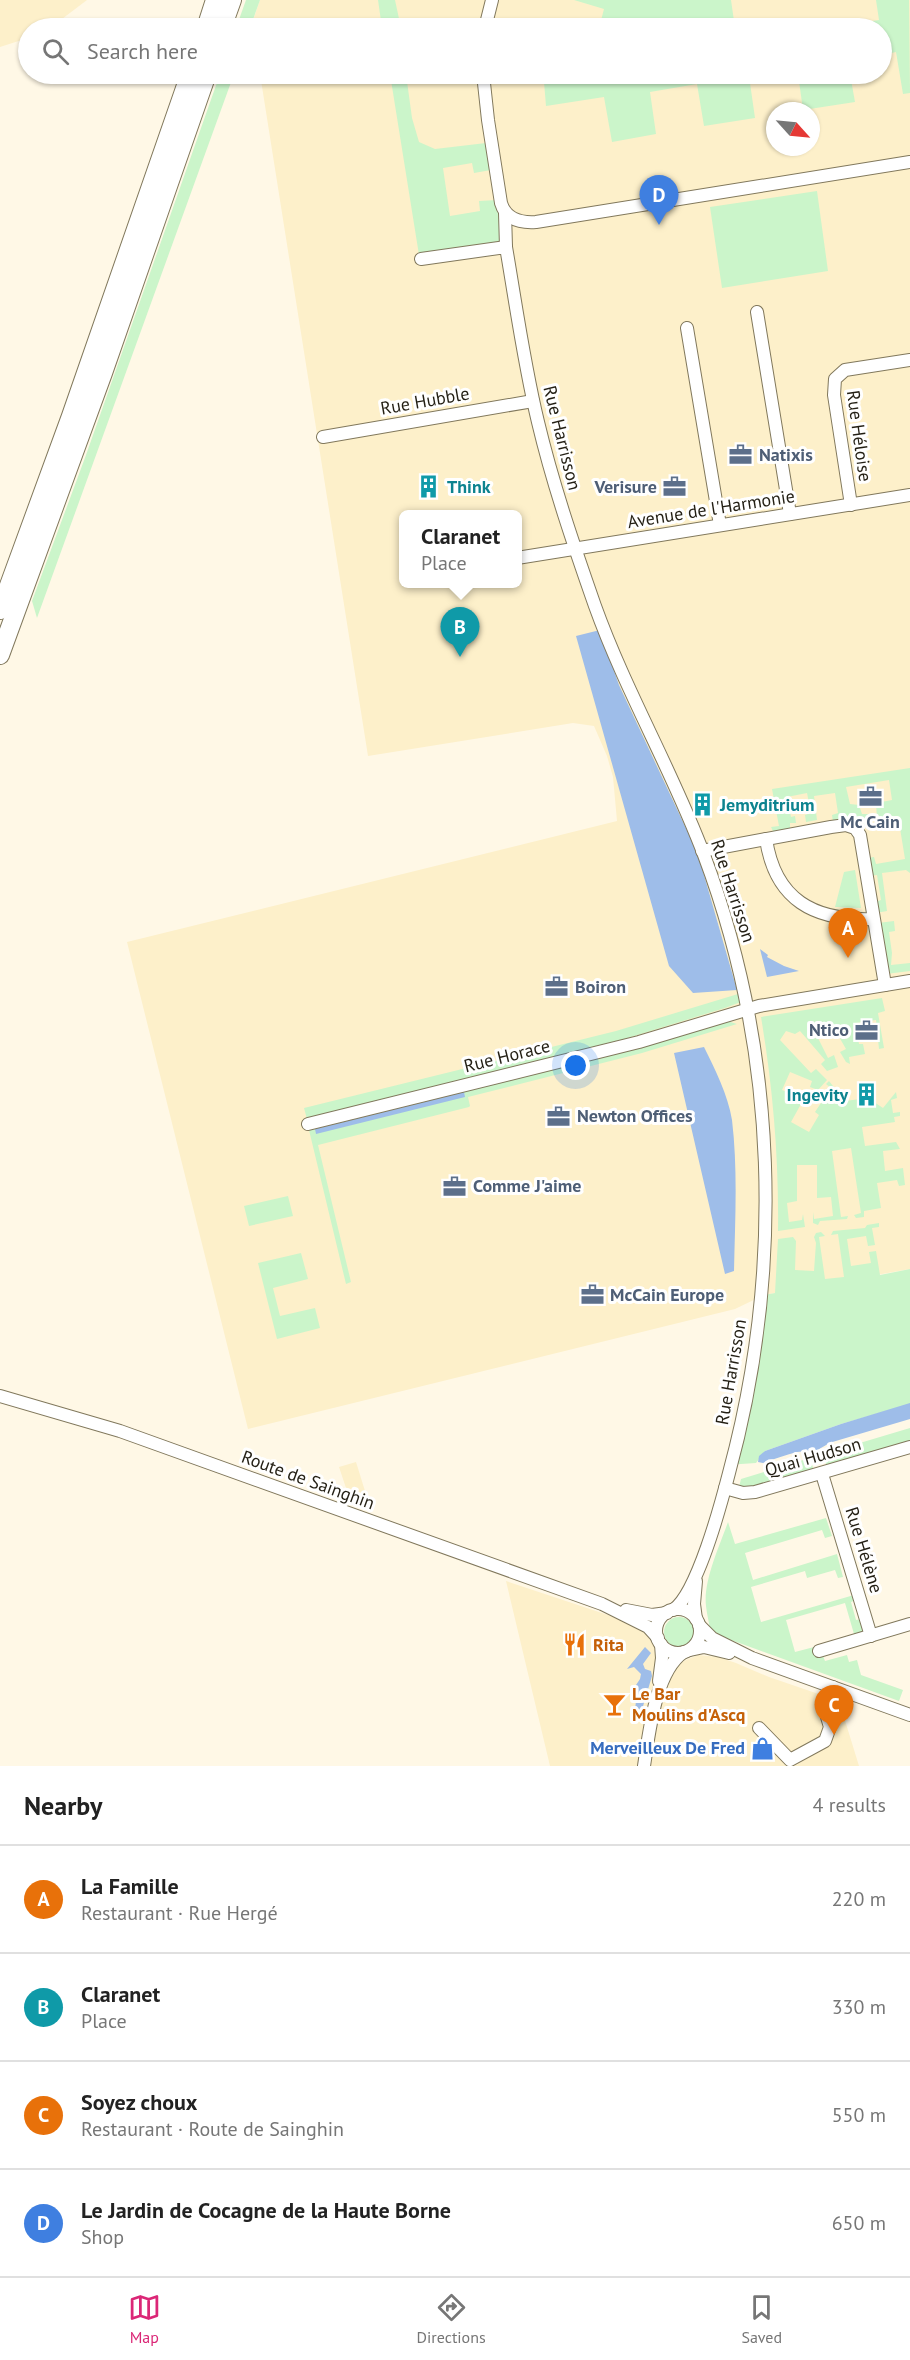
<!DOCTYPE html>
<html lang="en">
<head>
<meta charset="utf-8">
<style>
  :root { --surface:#fff; --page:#f6f6f6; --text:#222; --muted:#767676; --line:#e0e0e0; --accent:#db2777 }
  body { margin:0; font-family:"PT Sans",sans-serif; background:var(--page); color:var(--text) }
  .compass { position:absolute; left:766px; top:102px; width:54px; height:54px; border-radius:50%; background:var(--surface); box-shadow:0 2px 4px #0004; rotate:117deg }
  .you { position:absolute; left:576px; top:1066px; width:21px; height:21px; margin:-15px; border:4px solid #fff; border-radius:50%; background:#1a73e8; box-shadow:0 0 0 9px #1a73e833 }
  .badge { display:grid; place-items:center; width:39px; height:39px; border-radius:50%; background:var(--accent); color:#fff; font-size:20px; font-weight:700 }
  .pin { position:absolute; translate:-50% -50px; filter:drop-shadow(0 2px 3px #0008) }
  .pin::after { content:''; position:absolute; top:32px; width:21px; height:18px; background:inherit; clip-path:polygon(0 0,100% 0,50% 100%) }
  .popup { position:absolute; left:399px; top:510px; width:123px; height:78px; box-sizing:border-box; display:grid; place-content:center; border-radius:9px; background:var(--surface); filter:drop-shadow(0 2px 4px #0005); font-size:20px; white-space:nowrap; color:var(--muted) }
  .popup b { font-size:22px; color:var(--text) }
  .popup::after { content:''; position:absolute; left:50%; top:100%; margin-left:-12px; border:12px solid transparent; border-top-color:var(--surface) }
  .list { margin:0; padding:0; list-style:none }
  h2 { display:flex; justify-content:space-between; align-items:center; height:78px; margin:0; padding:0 24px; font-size:26px }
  h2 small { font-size:20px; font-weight:400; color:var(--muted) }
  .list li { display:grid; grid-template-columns:39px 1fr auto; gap:18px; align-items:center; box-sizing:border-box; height:108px; padding:0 24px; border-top:2px solid var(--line) }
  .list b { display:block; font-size:22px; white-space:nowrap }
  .list p { margin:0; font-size:20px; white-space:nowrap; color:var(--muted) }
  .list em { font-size:20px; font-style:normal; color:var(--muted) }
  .icon { flex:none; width:33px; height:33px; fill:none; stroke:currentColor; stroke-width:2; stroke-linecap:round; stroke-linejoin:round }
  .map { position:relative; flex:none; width:910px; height:1766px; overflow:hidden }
  .search { position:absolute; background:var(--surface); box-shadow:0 2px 4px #0004; left:18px; right:18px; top:18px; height:66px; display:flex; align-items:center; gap:15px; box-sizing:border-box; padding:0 21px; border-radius:33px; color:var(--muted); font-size:22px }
  .sheet { height:510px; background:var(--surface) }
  nav { display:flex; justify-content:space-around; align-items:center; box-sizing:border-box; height:84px; border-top:2px solid var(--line); background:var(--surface); font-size:16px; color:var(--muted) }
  nav a { display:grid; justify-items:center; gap:3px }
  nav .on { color:var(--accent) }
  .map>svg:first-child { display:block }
  .built { fill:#fdf0ca; fill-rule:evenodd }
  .green { fill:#cbf5ca }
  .water { fill:#9ebde9 }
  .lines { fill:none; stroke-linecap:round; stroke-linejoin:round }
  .minor-casing { stroke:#81785c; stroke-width:14 }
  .highway-casing { stroke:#81785c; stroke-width:20 }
  .minor { stroke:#fff; stroke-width:12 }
  .highway { stroke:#fff; stroke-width:18 }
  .labels { text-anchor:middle; stroke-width:6; stroke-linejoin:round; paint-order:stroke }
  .street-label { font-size:18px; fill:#231f14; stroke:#fff }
  .service-label { font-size:18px; font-weight:bold; fill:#4e5e75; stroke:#fff; text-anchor:start }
  .culture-label { font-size:18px; font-weight:bold; fill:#0d838f; stroke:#fff; text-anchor:start }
  .food-label { font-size:18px; font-weight:bold; fill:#c56008; stroke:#fff; text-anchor:start }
  .shop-label { font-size:18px; font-weight:bold; fill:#366cbe; stroke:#fff; text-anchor:end }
</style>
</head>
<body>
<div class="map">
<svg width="910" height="1766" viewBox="0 0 910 1766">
  <rect width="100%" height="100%" fill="#fff8e6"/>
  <g class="built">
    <path d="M 0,0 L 87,0 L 50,28 L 28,28 L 28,38 L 0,47 Z"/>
    <path d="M 260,0 L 910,0 L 910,1269 L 764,1295 L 735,1309 L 248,1429 L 127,942 L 617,821 L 613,777 L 607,756 L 594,726 L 573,723 L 368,756 L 260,74 L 882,74 L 882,28 L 253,28 L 252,23 ZM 775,111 L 811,111 L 811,147 L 775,147 ZM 403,514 L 517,514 L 517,584 L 403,584 Z"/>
    <path d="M 356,1462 L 365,1491 L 349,1497 L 339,1467 Z"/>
    <path d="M 506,1581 L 620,1619 L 651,1632 L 667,1658 L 679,1663 L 698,1655 L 718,1657 L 736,1663 L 769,1677 L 839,1701 L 859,1766 L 550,1766 Z"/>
  </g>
  <g class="green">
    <path d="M 246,0 L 260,0 L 250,28 L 236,28 Z"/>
    <path d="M 378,0 L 395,0 L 401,28 L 382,28 Z"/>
    <path d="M 574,0 L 731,0 L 735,28 L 599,28 L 604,9 Z"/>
    <path d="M 876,0 L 909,0 L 910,93 L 903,94 L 896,52 L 882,55 L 882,28 L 841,28 L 840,26 L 879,20 Z"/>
    <path d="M 220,74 L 234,74 L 37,618 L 32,601 L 86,455 Z"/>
    <path d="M 390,74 L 406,74 L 412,118 L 419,142 L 435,149 L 486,143 L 491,170 L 474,173 L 472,163 L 443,168 L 450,216 L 480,211 L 479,201 L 497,200 L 502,243 L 419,255 Z"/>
    <path d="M 548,74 L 763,74 L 749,76 L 755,118 L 704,126 L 697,84 L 650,92 L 656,134 L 612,142 L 604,97 L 546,106 L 544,82 Z"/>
    <path d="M 798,74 L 850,74 L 855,102 L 803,110 Z"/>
    <path d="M 817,191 L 828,271 L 722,288 L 710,207 Z"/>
    <path d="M 910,768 L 910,873 L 906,870 L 882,873 L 887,911 L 876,913 L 875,902 L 881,900 L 877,875 L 870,876 L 868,858 L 874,857 L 876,864 L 905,859 L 898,816 L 877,819 L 876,803 L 892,800 L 889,780 L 846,787 L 850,804 L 859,805 L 862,814 L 873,814 L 874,820 L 868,820 L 869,825 L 860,826 L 851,820 L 833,822 L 832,815 L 838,813 L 835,793 L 814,796 L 817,820 L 806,822 L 805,815 L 811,813 L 807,793 L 787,797 L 791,817 L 795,816 L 796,823 L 790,823 L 790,830 L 774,833 L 771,827 L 779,826 L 772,789 Z"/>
    <path d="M 855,870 L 861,908 L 837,907 L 835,907 L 844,872 Z"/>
    <path d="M 894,921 L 895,931 L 889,932 L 892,953 L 891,965 L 910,963 L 910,971 L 886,974 L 878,923 Z"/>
    <path d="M 738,994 L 741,1002 L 725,1008 L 618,1041 L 307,1119 L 304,1108 L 616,1031 Z"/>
    <path d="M 882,998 L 885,1011 L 878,1013 L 884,1048 L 879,1049 L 876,1020 L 856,1023 L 855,1033 L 857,1033 L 859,1044 L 863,1044 L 865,1054 L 849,1057 L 850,1064 L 846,1062 L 840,1052 L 846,1049 L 831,1023 L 815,1032 L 828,1058 L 834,1055 L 838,1067 L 827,1071 L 821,1064 L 825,1060 L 800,1031 L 795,1034 L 786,1031 L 780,1040 L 811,1073 L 816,1069 L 827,1080 L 818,1090 L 810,1087 L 812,1081 L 790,1072 L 782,1090 L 810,1100 L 807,1107 L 801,1104 L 791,1122 L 809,1132 L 819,1115 L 815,1112 L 831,1088 L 826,1084 L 829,1081 L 845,1101 L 868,1098 L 883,1108 L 896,1092 L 897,1098 L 891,1100 L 893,1113 L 900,1112 L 900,1116 L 894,1117 L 895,1122 L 862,1127 L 865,1146 L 896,1142 L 900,1149 L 883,1151 L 885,1171 L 903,1168 L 905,1185 L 899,1186 L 897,1180 L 877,1183 L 881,1208 L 864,1211 L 864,1217 L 856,1218 L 854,1215 L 861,1213 L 851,1148 L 832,1151 L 841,1217 L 848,1216 L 847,1219 L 820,1221 L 818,1225 L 813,1223 L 813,1212 L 814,1219 L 833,1216 L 831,1197 L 817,1198 L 817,1165 L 797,1165 L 797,1201 L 787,1203 L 789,1222 L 802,1220 L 803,1214 L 805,1227 L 778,1231 C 779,1159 773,1088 761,1017 Z"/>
    <path d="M 727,1021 L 737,1024 L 642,1053 L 468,1097 L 470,1106 L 469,1107 L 318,1145 L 351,1282 L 346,1284 L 309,1130 Z"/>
    <path d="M 288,1196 L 293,1216 L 249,1226 L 244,1206 Z"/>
    <path d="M 879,1223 L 879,1227 L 872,1228 L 875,1245 L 868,1246 L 866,1236 L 847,1239 L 851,1266 L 871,1263 L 869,1252 L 876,1251 L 880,1275 L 910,1269 L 910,1404 L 841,1424 L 765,1451 L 756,1463 L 726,1465 L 764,1295 L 775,1293 L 778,1239 L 793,1237 L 796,1241 L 795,1270 L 814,1271 L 816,1243 L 814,1237 L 816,1233 L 821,1232 L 825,1236 L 819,1237 L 825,1279 L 844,1277 L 838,1234 L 831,1235 L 833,1231 L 865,1228 L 867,1225 Z"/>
    <path d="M 301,1253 L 308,1279 L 273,1288 L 280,1316 L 315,1308 L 320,1328 L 277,1339 L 258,1263 Z"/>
    <path d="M 910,1428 L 910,1443 L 827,1467 L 823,1454 Z"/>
    <path d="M 810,1458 L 814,1471 L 751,1489 L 739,1487 L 741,1479 Z"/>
    <path d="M 826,1518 L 832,1536 L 825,1538 L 822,1530 L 745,1553 L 753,1580 L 837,1554 L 843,1577 L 838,1578 L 835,1570 L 807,1578 L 805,1571 L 751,1587 L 761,1622 L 854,1595 L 856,1600 L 851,1602 L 856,1620 L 861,1619 L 865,1631 L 854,1634 L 845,1603 L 786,1620 L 795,1652 L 814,1647 L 817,1657 L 823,1656 L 825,1661 L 847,1655 L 849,1662 L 857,1660 L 861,1675 L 903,1690 L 899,1701 L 720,1636 L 710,1630 C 709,1622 707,1615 706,1606 C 703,1581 720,1545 728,1522 L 735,1544 Z"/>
    <circle cx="679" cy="1632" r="15"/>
  </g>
  <g class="water">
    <path d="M 600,630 L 619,685 L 698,854 L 737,990 L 693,993 L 669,966 L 576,636 Z"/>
    <path d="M 760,949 L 768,955 L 767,957 L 784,966 L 799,971 L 767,977 Z"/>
    <path d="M 704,1047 C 715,1069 728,1095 732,1120 C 738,1170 735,1222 734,1271 L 725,1274 L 674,1053 Z"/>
    <path d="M 464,1092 L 465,1097 L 316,1134 L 315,1129 Z"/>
    <path d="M 910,1403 L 910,1419 L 829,1443 C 810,1456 814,1449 797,1452 C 785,1455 774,1459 763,1463 L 758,1462 L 759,1456 L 765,1451 L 841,1424 Z"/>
    <path d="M 645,1647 L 651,1653 L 643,1664 L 645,1669 L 651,1671 L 652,1676 L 641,1713 L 638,1714 L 635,1710 L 636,1701 L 632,1691 L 640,1679 L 641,1674 L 634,1667 L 627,1669 Z"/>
  </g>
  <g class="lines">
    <defs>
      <g id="minor">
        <path d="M 485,28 L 492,0"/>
        <path d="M 483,74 L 488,120 L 501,203 C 506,220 521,223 536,222 L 910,162"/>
        <path d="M 505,213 L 506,247"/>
        <path d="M 421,259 L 506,247 C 516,305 524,364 538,422 C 553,485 574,546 595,606 C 626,692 672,770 704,855 C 778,1052 784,1271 729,1473 C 721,1504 697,1594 673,1610"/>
        <path d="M 757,312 L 790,514"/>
        <path d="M 687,328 L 720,525"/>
        <path d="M 323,437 L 533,401"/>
        <path d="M 851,505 L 834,395 L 835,379 L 845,370 L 910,360"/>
        <path d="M 517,558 L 910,495"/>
        <path d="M 766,839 C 775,900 814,921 873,919"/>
        <path d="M 702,851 L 831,827 L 846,825 L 855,828 L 860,835 L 885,985"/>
        <path d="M 308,1124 L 639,1042 L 759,1006 L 910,981"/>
        <path d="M 0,1396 L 120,1431 L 602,1604 L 648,1627 L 658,1638"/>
        <path d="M 822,1474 L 871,1636"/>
        <path d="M 725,1488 L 743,1493 L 755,1492 L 910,1447"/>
        <path d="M 696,1581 L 694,1604 L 696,1619"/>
        <circle cx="678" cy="1631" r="22"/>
        <path d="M 626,1610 L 652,1615 L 667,1613"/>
        <path d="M 699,1625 L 712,1638 L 752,1658 L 910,1715"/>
        <path d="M 690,1650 L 704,1647 L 729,1653"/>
        <path d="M 819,1651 L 910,1624"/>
        <path d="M 659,1681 L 662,1658 L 661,1644"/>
        <path d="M 759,1728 L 790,1760 L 825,1741 L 830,1727 L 825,1710 L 833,1687"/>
        <path d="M 644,1766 C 649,1734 655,1671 684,1652"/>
      </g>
      <g id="highway">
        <path d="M 206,28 L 215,0"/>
        <path d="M 222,28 L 232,0"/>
        <path d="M 0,610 L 71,416 L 190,74"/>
        <path d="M 0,655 L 103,373 L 207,74"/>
      </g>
    </defs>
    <use href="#minor" class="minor-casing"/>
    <use href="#highway" class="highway-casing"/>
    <use href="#minor" class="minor"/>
    <use href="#highway" class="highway"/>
  </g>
  <defs>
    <symbol id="office-bare" viewBox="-9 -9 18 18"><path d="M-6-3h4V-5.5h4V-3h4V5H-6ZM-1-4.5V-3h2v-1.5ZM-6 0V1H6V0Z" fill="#5c6f8a" stroke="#fff" stroke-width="2.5" paint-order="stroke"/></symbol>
    <symbol id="building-bare" viewBox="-9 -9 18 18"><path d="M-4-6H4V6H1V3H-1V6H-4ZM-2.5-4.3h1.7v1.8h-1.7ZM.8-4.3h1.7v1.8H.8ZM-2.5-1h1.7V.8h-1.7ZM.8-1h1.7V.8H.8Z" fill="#0f9aa8" stroke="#fff" stroke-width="2.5" paint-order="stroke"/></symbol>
    <symbol id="restaurant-bare" viewBox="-9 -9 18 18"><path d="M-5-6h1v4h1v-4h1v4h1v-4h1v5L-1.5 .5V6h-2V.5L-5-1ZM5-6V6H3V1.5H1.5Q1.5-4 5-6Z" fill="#e8710a" stroke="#fff" stroke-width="2.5" paint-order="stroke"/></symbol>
    <symbol id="bar-bare" viewBox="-9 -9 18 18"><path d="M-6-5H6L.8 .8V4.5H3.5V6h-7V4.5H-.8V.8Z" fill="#e8710a" stroke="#fff" stroke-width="2.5" paint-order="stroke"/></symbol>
    <symbol id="shop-bare" viewBox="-9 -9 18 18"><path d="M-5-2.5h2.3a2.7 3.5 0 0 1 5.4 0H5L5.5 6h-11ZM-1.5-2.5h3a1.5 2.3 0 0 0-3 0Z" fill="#3f7fe0" stroke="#fff" stroke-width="2.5" paint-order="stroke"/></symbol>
  </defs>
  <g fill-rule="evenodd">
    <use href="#office-bare" x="724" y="438" width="33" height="33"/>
    <use href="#building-bare" x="412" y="470" width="33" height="33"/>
    <use href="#office-bare" x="658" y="470" width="33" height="33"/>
    <use href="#office-bare" x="854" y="780" width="33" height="33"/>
    <use href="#building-bare" x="686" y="788" width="33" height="33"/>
    <use href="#office-bare" x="540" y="970" width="33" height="33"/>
    <use href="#office-bare" x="850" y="1014" width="33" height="33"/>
    <use href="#building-bare" x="850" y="1078" width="33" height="33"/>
    <use href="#office-bare" x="542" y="1100" width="33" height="33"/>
    <use href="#office-bare" x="438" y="1170" width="33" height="33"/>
    <use href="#office-bare" x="576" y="1278" width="33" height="33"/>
    <use href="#restaurant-bare" x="558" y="1628" width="33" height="33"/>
    <use href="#bar-bare" x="598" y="1688" width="33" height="33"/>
    <use href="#shop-bare" x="746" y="1732" width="33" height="33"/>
  </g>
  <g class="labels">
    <g class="street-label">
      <text transform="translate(425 401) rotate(-10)" y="6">Rue Hubble</text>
      <text transform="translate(859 436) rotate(82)" y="6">Rue Héloise</text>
      <text transform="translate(562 438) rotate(76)" y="6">Rue Harrisson</text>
      <text transform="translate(711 509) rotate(-9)" y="6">Avenue de l'Harmonie</text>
      <text transform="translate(733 891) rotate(72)" y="6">Rue Harrisson</text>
      <text transform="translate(507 1056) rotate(-14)" y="6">Rue Horace</text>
      <text transform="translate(731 1372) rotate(-80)" y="6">Rue Harrisson</text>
      <text transform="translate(813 1457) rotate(-16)" y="6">Quai Hudson</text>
      <text transform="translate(308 1480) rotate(20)" y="6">Route de Sainghin</text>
      <text transform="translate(864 1550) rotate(73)" y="6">Rue Hélène</text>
    </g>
    <g class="service-label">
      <text x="759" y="461">Natixis</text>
      <text x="657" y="493" text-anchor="end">Verisure</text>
      <text x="870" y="828" text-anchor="middle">Mc Cain</text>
      <text x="575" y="993">Boiron</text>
      <text x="849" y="1036" text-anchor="end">Ntico</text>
      <text x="577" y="1122">Newton Offices</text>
      <text x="473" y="1192">Comme J'aime</text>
      <text x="610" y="1301">McCain Europe</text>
    </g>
    <g class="culture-label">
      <text x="447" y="493">Think</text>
      <text x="720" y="811">Jemyditrium</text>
      <text x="848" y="1101" text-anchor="end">Ingevity</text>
    </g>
    <g class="food-label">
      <text x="593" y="1651">Rita</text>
      <text x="632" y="1700">Le Bar<tspan x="632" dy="21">Moulins d'Ascq</tspan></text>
    </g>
    <g class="shop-label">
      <text x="745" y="1754">Merveilleux De Fred</text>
    </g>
  </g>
</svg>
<svg class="compass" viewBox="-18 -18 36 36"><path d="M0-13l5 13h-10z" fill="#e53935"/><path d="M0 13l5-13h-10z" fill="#767676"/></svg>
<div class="you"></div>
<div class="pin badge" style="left:848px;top:958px;background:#e8710a">A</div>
<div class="pin badge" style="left:460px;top:657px;background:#0f9aa8">B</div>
<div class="popup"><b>Claranet</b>Place</div>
<div class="pin badge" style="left:834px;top:1735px;background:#e8710a">C</div>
<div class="pin badge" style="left:659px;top:225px;background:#3f7fe0">D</div>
<div class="search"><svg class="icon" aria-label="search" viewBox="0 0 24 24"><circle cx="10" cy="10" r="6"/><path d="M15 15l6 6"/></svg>Search here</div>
</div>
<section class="sheet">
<h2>Nearby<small>4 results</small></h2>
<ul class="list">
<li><span class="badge" style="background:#e8710a">A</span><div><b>La Famille</b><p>Restaurant · Rue Hergé</p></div><em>220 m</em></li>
<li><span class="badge" style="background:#0f9aa8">B</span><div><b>Claranet</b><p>Place</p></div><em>330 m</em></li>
<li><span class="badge" style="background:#e8710a">C</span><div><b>Soyez choux</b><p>Restaurant · Route de Sainghin</p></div><em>550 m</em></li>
<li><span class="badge" style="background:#3f7fe0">D</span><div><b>Le Jardin de Cocagne de la Haute Borne</b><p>Shop</p></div><em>650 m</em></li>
</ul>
</section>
<nav>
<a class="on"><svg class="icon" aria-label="map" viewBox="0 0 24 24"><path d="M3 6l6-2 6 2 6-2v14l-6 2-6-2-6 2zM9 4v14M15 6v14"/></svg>Map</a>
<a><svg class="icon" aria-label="directions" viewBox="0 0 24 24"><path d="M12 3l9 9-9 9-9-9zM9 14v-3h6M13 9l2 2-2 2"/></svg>Directions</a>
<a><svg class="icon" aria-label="saved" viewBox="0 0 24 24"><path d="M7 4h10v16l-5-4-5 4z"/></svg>Saved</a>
</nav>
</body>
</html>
